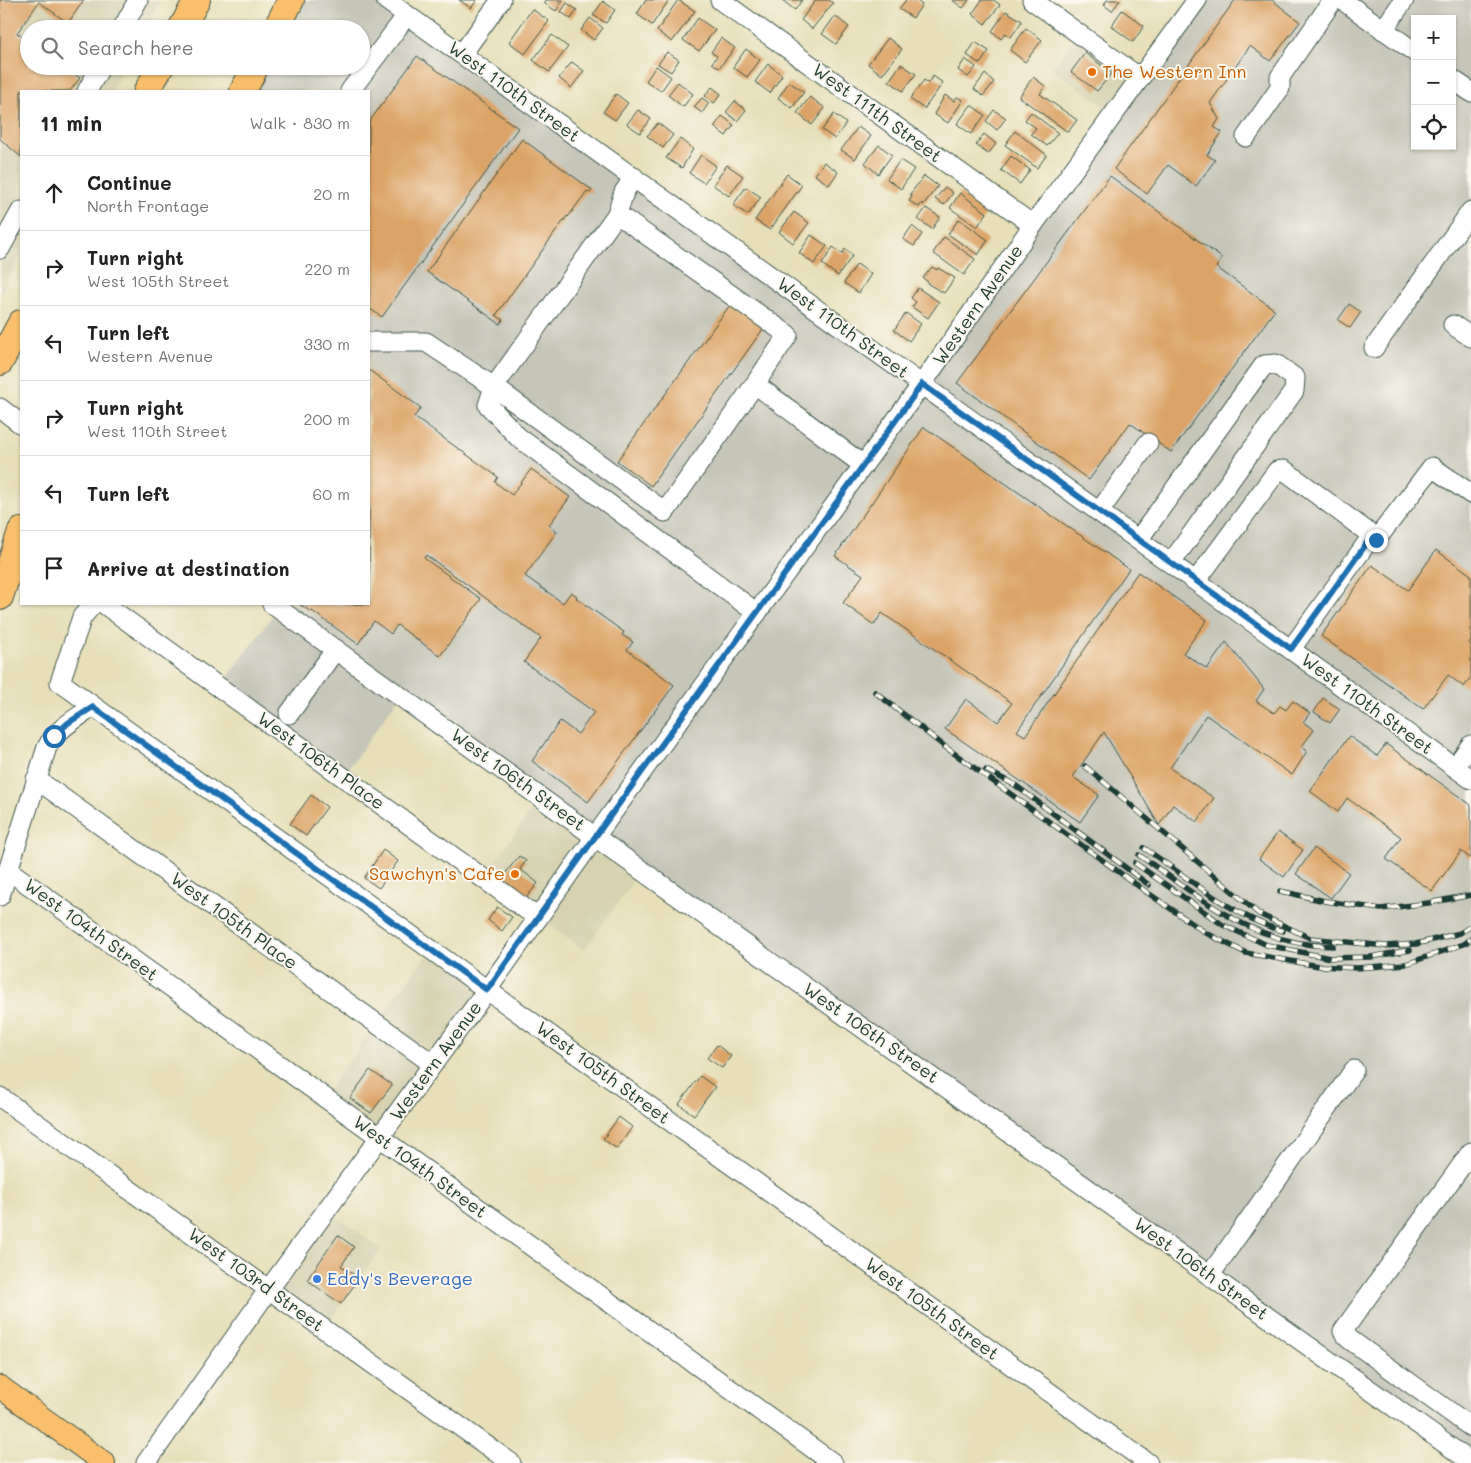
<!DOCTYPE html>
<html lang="en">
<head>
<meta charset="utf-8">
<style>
  :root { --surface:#fff; --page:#f6f6f6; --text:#222; --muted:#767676; --line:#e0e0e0 }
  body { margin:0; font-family:Mali,sans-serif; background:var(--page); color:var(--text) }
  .controls { position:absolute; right:15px; top:15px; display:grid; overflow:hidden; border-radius:0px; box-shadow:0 1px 4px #0004 }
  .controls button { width:45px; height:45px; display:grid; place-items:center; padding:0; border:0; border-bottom:1px solid var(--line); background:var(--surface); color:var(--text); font:25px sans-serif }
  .stop { position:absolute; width:15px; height:15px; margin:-11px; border:4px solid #1f6fb2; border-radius:50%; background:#fff }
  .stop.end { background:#1f6fb2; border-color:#fff; box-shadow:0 1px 5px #0008 }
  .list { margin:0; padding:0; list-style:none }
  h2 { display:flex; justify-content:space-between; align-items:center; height:65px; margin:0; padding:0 20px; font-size:21px }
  h2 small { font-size:16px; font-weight:400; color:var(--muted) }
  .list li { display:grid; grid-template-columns:32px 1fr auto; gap:15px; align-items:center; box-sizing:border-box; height:75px; padding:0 20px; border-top:1px solid var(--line) }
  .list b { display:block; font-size:19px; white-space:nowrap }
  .list p { margin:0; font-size:16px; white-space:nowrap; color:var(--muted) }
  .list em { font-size:16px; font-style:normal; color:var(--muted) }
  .icon { flex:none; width:28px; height:28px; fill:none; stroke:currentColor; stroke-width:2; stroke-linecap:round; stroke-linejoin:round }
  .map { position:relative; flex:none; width:1471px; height:1463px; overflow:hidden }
  .search { position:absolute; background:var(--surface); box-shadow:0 1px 4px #0004; left:20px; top:20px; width:350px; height:55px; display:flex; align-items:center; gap:12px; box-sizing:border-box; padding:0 18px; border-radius:28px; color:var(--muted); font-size:19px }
  .panel { position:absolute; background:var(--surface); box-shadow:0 1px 4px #0004; left:20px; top:90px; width:350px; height:515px; border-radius:0px }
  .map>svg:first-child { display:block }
  .built { fill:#d6d2b2 }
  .industrial { fill:#c5c5b8; fill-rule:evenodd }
  .building { fill:#dba365 }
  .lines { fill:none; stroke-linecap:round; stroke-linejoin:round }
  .minor-casing { stroke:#3d5548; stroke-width:21 }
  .major-casing { stroke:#3d5548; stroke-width:24 }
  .highway-casing { stroke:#3d5548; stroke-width:28 }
  .minor { stroke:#fff; stroke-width:19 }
  .major { stroke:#f9bf6d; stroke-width:22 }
  .highway { stroke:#f9bf6d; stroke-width:26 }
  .rail-casing { stroke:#1f3d34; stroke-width:5.5 }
  .rail { stroke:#fbf7ec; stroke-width:4; stroke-dasharray:11; stroke-linecap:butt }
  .route { stroke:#1f6fb2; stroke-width:6 }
  .food-dot { fill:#e8710a; stroke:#fbf7ec; stroke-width:2 }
  .shop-dot { fill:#3f7fe0; stroke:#fbf7ec; stroke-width:2 }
  .labels { text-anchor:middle; stroke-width:4; stroke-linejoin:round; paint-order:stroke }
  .food-label { font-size:18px; fill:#c56008; stroke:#fbf7ec; text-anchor:start }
  .street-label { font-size:18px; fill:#1f3d34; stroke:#fbf7ec }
  .shop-label { font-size:18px; fill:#366cbe; stroke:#fbf7ec; text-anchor:start }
</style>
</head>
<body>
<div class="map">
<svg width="1471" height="1463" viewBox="0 0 1471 1463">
  <rect width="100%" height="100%" fill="#fbf7ec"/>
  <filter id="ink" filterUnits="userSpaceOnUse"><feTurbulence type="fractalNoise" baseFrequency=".02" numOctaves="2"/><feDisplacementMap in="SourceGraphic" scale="10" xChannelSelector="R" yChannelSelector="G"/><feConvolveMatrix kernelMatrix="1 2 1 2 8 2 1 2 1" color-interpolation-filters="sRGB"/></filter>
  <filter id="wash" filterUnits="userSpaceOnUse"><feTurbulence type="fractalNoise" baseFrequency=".0096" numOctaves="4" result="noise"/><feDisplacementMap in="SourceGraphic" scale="20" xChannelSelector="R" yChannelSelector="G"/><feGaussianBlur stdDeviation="1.12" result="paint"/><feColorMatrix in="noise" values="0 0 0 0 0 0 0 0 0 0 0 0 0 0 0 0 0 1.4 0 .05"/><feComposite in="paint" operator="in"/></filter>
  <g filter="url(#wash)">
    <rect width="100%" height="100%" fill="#e6dfba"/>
    <g class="built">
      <path d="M 0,0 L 160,0 L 145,29 L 29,29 L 29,66 L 124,66 L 111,91 L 21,91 L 21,255 L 0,294 Z"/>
      <path d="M 1078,33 L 1140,78 L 1115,113 L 1052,69 Z"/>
      <path d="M 541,797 L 641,870 L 584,950 L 483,878 Z"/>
      <path d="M 430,950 L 487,990 L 379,1138 L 323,1097 Z"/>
      <path d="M 327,1209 L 381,1249 L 324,1329 L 269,1289 Z"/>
    </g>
    <path class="industrial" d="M 292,0 L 386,0 L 922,384 L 1197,0 L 1471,0 L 1471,1462 L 400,696 L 343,776 L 220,688 L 278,608 L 272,604 L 369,604 L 369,91 L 244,91 L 257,66 L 361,66 L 361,29 L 277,29 ZM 1415,19 L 1452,19 L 1452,146 L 1415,146 Z"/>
    <g id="blocks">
      <g class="building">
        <path d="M 0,0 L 84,0 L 68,23 L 39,2 L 17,33 L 29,41 L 29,66 L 63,66 L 80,78 L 70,91 L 21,91 L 21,157 L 0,139 Z"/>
        <path d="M 459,0 L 477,0 L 471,8 Z"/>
        <path d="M 546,0 L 563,0 L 556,11 L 544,3 Z"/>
        <path d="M 646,0 L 669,0 L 652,25 L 637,14 Z"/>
        <path d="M 678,0 L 695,11 L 672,42 L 657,31 Z"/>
        <path d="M 782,0 L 802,0 L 795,10 Z"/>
        <path d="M 816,0 L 829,0 L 833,3 L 812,29 L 801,20 Z"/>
        <path d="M 906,0 L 916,0 L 922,5 L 913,18 L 899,9 Z"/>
        <path d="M 952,0 L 969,0 L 963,8 Z"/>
        <path d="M 982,0 L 994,0 L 1000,5 L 985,24 L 972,14 Z"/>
        <path d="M 1107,0 L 1120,0 L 1112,11 L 1104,5 Z"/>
        <path d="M 1235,0 L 1272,0 L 1300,22 L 1270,61 L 1250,46 L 1210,103 L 1219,119 L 1214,127 L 1222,132 L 1207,155 L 1215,160 L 1196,186 L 1168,165 L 1147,194 L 1114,169 Z"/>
        <path d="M 603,1 L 615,10 L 606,23 L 593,15 Z"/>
        <path d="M 567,3 L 577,10 L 571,19 L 561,12 Z"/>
        <path d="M 532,9 L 549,21 L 525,54 L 509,42 Z"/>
        <path d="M 1122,10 L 1144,26 L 1133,42 L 1111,26 Z"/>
        <path d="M 1006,11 L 1022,21 L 1011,37 L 1005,33 L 1001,39 L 992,31 Z"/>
        <path d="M 835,16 L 849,27 L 836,44 L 822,34 Z"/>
        <path d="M 590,18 L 603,28 L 594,40 L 581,30 Z"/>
        <path d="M 698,18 L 715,30 L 699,51 L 683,40 Z"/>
        <path d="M 1026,28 L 1042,40 L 1025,62 L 1010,50 Z"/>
        <path d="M 552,35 L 568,47 L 549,72 L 533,60 Z"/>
        <path d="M 721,38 L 735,48 L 719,68 L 712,63 L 717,56 L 711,52 Z"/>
        <path d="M 888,38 L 902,49 L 882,75 L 868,64 Z"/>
        <path d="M 975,42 L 989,51 L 980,64 L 967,55 Z"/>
        <path d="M 746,49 L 760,60 L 747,77 L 733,67 Z"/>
        <path d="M 667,52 L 679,60 L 671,72 L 658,64 Z"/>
        <path d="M 1085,53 L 1112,73 L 1097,91 L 1071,72 Z"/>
        <path d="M 417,56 L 518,128 L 382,317 L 369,308 L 369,122 Z"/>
        <path d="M 965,59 L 976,67 L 968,77 L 958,70 Z"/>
        <path d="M 572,62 L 584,71 L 571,88 L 559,78 Z"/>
        <path d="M 768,64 L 782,75 L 770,93 L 755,82 Z"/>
        <path d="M 901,64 L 916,74 L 903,91 L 889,81 Z"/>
        <path d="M 656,66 L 671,77 L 661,91 L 646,81 Z"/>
        <path d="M 985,74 L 994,82 L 983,96 L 974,89 Z"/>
        <path d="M 933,76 L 943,83 L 924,109 L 910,99 L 924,80 L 928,83 Z"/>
        <path d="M 1033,77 L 1045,86 L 1040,94 L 1077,120 L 1068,132 L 1019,97 Z"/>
        <path d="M 678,82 L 693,94 L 683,107 L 668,95 Z"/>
        <path d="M 789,82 L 804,92 L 792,108 L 778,98 Z"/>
        <path d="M 712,87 L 721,94 L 714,103 L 705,96 Z"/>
        <path d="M 616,94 L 628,103 L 615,120 L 603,112 Z"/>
        <path d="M 945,95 L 954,101 L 957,97 L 963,100 L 948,123 L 934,114 Z"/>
        <path d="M 810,97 L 825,108 L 812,125 L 797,113 Z"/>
        <path d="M 702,98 L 709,103 L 702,113 L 694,107 Z"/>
        <path d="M 735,101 L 746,110 L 737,121 L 726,112 Z"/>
        <path d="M 971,105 L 985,115 L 971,134 L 957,124 Z"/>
        <path d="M 638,110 L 651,119 L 640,133 L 627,124 Z"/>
        <path d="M 994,110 L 1006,118 L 997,130 L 986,121 Z"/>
        <path d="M 1031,112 L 1058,133 L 1047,146 L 1031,134 L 1036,128 L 1025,120 Z"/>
        <path d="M 834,114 L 846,123 L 835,139 L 822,130 Z"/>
        <path d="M 722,116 L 734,125 L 726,136 L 714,127 Z"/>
        <path d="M 658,123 L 673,135 L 663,148 L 647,136 Z"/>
        <path d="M 858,127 L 871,136 L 855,159 L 841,150 Z"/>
        <path d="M 1015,131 L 1047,155 L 1037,168 L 1005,145 Z"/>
        <path d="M 984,134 L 996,144 L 988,154 L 976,145 Z"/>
        <path d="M 522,139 L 592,190 L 590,193 L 587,191 L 568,217 L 567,216 L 496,315 L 503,320 L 500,324 L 427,272 Z"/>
        <path d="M 680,139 L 693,149 L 682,168 L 666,158 Z"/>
        <path d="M 879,145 L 892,155 L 878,174 L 865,163 Z"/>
        <path d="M 701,155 L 716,166 L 704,183 L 689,173 Z"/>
        <path d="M 1011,156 L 1030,170 L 1020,184 L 1001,170 Z"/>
        <path d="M 900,160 L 914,169 L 901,189 L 887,179 Z"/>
        <path d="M 824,162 L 838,172 L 829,185 L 815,175 Z"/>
        <path d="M 727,165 L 743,176 L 729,196 L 713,185 Z"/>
        <path d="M 787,174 L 802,185 L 770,230 L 755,220 Z"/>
        <path d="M 924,176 L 938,186 L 923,205 L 922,203 L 919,207 L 909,201 L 912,197 L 910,194 Z"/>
        <path d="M 1110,176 L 1222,258 L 1216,267 L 1275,310 L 1171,452 L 1130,423 L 1089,480 L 957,383 Z"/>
        <path d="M 746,187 L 761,197 L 748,215 L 733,205 Z"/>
        <path d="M 945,187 L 953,193 L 944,205 L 935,199 Z"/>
        <path d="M 960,193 L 987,213 L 977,227 L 950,208 Z"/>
        <path d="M 926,208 L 940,217 L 932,229 L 918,219 Z"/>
        <path d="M 794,212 L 809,223 L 793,243 L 779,232 Z"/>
        <path d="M 959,219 L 988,240 L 978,255 L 948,234 Z"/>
        <path d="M 912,226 L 922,234 L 914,246 L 903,239 Z"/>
        <path d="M 811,235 L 827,246 L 814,264 L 799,253 Z"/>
        <path d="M 944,237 L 975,259 L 964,275 L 933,253 Z"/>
        <path d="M 833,247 L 842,254 L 845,249 L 853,255 L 838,276 L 822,264 Z"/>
        <path d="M 857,264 L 871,274 L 859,293 L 844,283 Z"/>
        <path d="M 932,267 L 937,270 L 938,268 L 955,278 L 944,293 L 928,284 L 928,282 L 923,278 Z"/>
        <path d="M 918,288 L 939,302 L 928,318 L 912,307 L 916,302 L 911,298 Z"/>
        <path d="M 735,298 L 768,322 L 651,486 L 617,461 Z"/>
        <path d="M 1349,304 L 1361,312 L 1350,328 L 1338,320 Z"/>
        <path d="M 906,313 L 921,324 L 909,341 L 894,330 Z"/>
        <path d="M 369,370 L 421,408 L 414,417 L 498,477 L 495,482 L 512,495 L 531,469 L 570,497 L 549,525 L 557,531 L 525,576 L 563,603 L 571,592 L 577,596 L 576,598 L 624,632 L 622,635 L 633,642 L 627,650 L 674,685 L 588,802 L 532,761 L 560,721 L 578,734 L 594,712 L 524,662 L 541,638 L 426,555 L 424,558 L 481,599 L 440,656 L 397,625 L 391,634 L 374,621 L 358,644 L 312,611 L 311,612 L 299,604 L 369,604 Z"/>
        <path d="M 924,427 L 1129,569 L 1017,731 L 1025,736 L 1138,572 L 1207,620 L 1183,653 L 1207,669 L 1226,642 L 1264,689 L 1256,701 L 1274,713 L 1280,706 L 1286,710 L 1293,701 L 1310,713 L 1303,722 L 1314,730 L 1302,746 L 1307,751 L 1292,775 L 1206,715 L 1170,768 L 1214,798 L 1197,822 L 1173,805 L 1159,825 L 1104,732 L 1073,777 L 1099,795 L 1080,822 L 945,729 L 966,699 L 998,722 L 1012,703 L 882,613 L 874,625 L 843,603 L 863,575 L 835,556 Z"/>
        <path d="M 1436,550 L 1471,575 L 1471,640 L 1469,643 L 1471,645 L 1471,677 L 1464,687 L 1448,675 L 1423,709 L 1321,636 L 1372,565 L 1408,590 Z"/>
        <path d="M 1323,698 L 1340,709 L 1330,723 L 1314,712 Z"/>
        <path d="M 1349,736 L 1377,756 L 1386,744 L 1471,805 L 1471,859 L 1461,851 L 1432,891 L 1386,859 L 1401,837 L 1347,798 L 1338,812 L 1310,791 Z"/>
        <path d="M 311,795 L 327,807 L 306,836 L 290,824 Z"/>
        <path d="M 1278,832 L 1303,850 L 1284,877 L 1259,859 Z"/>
        <path d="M 1314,848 L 1349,873 L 1331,898 L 1296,874 Z"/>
        <path d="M 383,850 L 398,861 L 379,888 L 364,878 Z"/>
        <path d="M 519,856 L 526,861 L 520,869 L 538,883 L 526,898 L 501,879 Z"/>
        <path d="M 497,907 L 512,917 L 502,931 L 488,920 Z"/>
        <path d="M 717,1045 L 731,1056 L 722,1068 L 707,1058 Z"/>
        <path d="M 370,1070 L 392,1085 L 371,1113 L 350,1098 Z"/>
        <path d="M 700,1076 L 715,1087 L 694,1115 L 679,1104 Z"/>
        <path d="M 619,1117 L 632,1127 L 617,1149 L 603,1139 Z"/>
        <path d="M 338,1235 L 354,1247 L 341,1266 L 359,1278 L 341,1304 L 307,1280 Z"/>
      </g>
    </g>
  </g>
  <g filter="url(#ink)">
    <use href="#blocks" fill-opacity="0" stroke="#3d5548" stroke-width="1"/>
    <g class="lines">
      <defs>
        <g id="minor">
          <path d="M 386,0 L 1471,779"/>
          <path d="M 720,0 L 1033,225"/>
          <path d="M 1032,0 L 1140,78"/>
          <path d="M 1342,0 L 1415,52"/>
          <path d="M 122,29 L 138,0"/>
          <path d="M 1383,30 L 1404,0"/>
          <path d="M 462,54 L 501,0"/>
          <path d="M 1452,79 L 1471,92"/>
          <path d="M 87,91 L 101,66"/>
          <path d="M 350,91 L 407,15"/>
          <path d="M 1246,137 L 1280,88 L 1280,77 L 1333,0"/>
          <path d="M 617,214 L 624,192 L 634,177"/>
          <path d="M 0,249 L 21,211"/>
          <path d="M 1453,325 L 1471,337"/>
          <path d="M 369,342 L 426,342 L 494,387 L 488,405 L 518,437 L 757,613"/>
          <path d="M 1374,348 L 1471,211"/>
          <path d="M 755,384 L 665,512 L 494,387 L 617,214 L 788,335 L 755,384 L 863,465"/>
          <path d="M 0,408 L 21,424"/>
          <path d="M 1099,512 L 1148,443"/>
          <path d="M 1138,540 L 1264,365 L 1276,364 L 1295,378 L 1294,391 L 1171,563"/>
          <path d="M 1369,540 L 1376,540 L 1432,467 L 1471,494"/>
          <path d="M 1196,581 L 1277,471 L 1284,470 L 1369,533 L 1369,540 L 1291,649"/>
          <path d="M 93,604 L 82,617 L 60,682 L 487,990 L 1148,1463"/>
          <path d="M 104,604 L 538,918"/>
          <path d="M 272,604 L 641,870 L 1471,1462"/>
          <path d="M 289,714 L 336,649"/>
          <path d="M 1455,767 L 1471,745"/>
          <path d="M 36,779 L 433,1064"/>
          <path d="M 8,870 L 833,1463"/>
          <path d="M 0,896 L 47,747 C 58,728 75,719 93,707"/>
          <path d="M 0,1097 L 511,1463"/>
          <path d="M 1471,1152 L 1343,1331 L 1349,1339 L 1471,1427"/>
          <path d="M 1210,1275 L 1354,1070"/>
          <path d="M 146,1463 L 269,1289 L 487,990 L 595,837 L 922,384 L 1033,225 L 1197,0"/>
        </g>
        <path id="major" d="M 0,1387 L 104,1463"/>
        <g id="highway">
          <path d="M 181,29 L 197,0"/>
          <path d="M 276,29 L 291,0"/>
          <path d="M 147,91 L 161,66"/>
          <path d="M 243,91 L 256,66"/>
          <path d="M 0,362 L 21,323"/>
          <path d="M 0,597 L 21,531"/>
        </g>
      </defs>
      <use href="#minor" class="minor-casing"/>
      <use href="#major" class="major-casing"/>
      <use href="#highway" class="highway-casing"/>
      <use href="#minor" class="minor"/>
      <use href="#major" class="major"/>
      <use href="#highway" class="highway"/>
      <defs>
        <g id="rail">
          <path d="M 875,692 L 944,746 L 1148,893 L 1206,933 L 1246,953 L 1319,966 L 1357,968 L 1406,964 L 1464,944 L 1471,939"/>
          <path d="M 1085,766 L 1259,914 L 1310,938 L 1385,946 L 1416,944 L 1460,933 L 1471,926"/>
          <path d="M 986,770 L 1015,785 L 1149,885"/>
          <path d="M 1144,848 C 1184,875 1237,919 1283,931"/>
          <path d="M 1139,855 C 1201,898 1254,946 1333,946"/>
          <path d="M 1135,863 L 1223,925 L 1267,945 L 1330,958 L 1371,957 L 1410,950"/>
          <path d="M 1280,891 L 1325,901 L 1381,909 L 1428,903 L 1471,895"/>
        </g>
      </defs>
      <use href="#rail" class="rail-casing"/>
      <use href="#rail" class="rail"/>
    </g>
  </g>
  <g class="lines" filter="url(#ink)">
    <path class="route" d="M 54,736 L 68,723 L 93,707 L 487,990 L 595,837 L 922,384 L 1291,649 L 1369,540 L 1376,540"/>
  </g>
  <g class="food-dot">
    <circle cx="1092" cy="72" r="5"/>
    <circle cx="515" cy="874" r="5"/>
  </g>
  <circle class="shop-dot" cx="317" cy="1279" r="5"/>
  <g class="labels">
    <g class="food-label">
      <text x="1102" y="78">The Western Inn</text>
      <text x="505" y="880" text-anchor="end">Sawchyn's Cafe</text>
    </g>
    <g class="street-label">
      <text transform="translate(514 92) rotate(36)" y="6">West 110th Street</text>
      <text transform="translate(877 113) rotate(36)" y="6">West 111th Street</text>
      <text transform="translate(978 305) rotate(-55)" y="6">Western Avenue</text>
      <text transform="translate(843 328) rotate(36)" y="6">West 110th Street</text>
      <text transform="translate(1367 704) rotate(36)" y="6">West 110th Street</text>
      <text transform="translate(321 761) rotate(36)" y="6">West 106th Place</text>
      <text transform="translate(518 780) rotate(36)" y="6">West 106th Street</text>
      <text transform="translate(234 921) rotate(36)" y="6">West 105th Place</text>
      <text transform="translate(91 930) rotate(36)" y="6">West 104th Street</text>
      <text transform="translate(871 1033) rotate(35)" y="6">West 106th Street</text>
      <text transform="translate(436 1061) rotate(-54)" y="6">Western Avenue</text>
      <text transform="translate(603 1073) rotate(36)" y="6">West 105th Street</text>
      <text transform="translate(420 1167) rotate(36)" y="6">West 104th Street</text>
      <text transform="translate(1201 1269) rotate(36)" y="6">West 106th Street</text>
      <text transform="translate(256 1280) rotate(36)" y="6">West 103rd Street</text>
      <text transform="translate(932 1309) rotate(36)" y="6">West 105th Street</text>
    </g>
    <g class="shop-label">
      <text x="327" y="1285">Eddy's Beverage</text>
    </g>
  </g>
</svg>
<div class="controls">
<button>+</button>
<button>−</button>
<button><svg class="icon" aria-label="locate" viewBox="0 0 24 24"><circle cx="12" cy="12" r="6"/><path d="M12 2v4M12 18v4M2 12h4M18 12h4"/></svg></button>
</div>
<div class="stop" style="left:54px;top:736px"></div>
<div class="stop end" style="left:1376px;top:540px"></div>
<div class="search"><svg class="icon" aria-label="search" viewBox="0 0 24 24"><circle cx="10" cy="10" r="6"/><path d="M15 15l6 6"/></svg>Search here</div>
<section class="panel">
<h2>11 min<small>Walk · 830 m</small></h2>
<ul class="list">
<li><svg class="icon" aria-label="ahead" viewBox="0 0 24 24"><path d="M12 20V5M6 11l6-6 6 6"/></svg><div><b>Continue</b><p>North Frontage</p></div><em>20 m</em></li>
<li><svg class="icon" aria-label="right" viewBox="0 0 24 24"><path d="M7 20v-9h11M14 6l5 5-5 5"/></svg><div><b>Turn right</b><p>West 105th Street</p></div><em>220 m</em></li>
<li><svg class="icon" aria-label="left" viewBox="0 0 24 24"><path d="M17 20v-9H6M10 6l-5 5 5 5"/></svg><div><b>Turn left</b><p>Western Avenue</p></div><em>330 m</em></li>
<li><svg class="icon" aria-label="right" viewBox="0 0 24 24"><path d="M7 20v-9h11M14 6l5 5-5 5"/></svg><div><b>Turn right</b><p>West 110th Street</p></div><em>200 m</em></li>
<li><svg class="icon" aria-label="left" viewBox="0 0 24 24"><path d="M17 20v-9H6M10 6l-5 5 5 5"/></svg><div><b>Turn left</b></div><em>60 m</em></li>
<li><svg class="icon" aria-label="arrive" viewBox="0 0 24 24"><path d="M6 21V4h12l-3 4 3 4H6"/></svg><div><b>Arrive at destination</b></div></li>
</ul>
</section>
</div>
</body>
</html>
